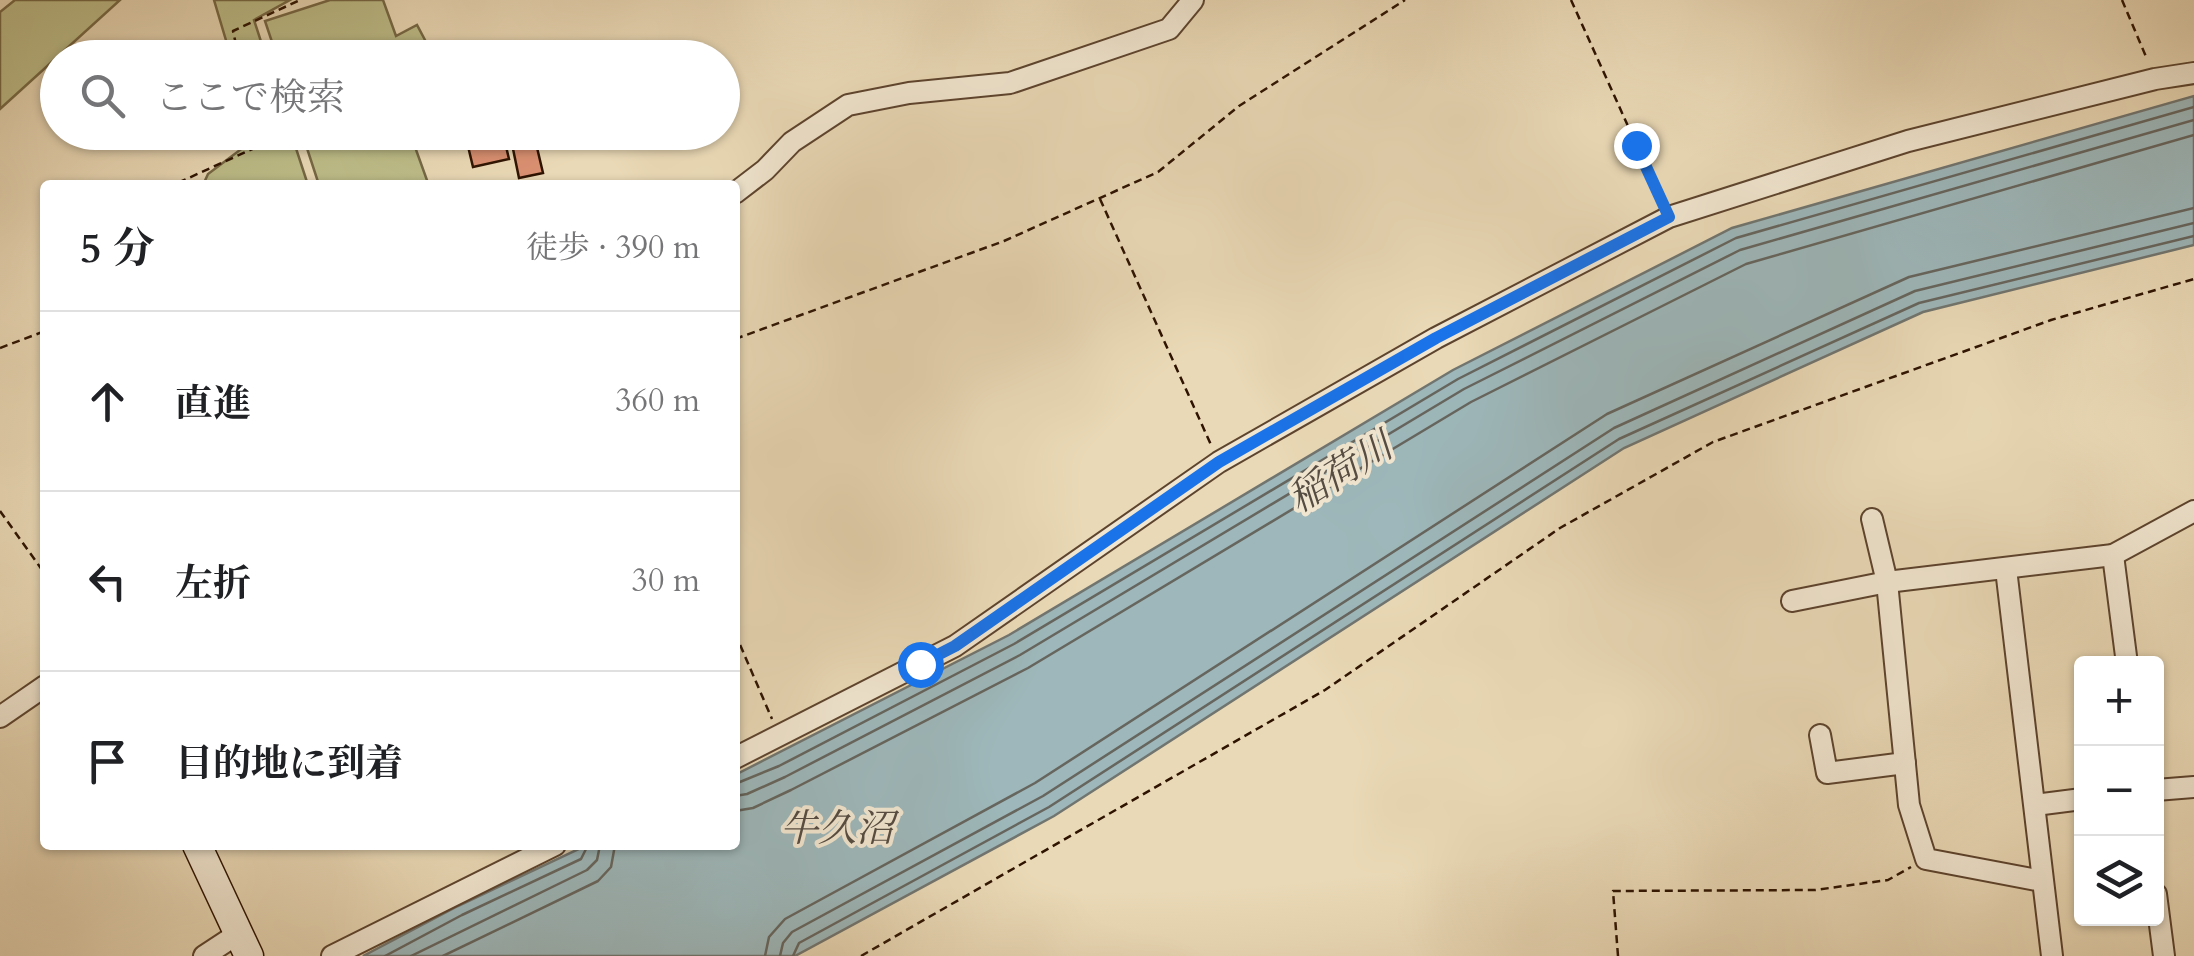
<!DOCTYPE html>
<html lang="ja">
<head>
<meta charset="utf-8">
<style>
  :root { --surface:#fff; --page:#f6f6f6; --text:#202124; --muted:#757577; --line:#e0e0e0 }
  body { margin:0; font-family:Cardo,"Noto Serif JP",serif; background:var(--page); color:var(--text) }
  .controls { position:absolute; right:30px; bottom:30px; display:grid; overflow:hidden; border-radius:10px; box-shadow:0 2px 8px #0004 }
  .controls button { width:90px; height:90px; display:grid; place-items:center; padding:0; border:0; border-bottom:2px solid var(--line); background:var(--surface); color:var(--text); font:50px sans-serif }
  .stop { position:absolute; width:30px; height:30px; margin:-22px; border:8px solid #1a73e8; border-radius:50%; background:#fff }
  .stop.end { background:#1a73e8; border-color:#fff; box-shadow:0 2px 10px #0008 }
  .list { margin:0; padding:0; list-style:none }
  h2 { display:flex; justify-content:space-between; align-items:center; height:130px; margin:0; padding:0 40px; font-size:42px }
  h2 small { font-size:32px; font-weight:400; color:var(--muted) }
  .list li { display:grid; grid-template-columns:65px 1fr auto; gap:30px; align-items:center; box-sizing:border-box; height:180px; padding:0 40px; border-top:2px solid var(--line) }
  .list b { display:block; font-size:38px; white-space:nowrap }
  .list em { font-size:32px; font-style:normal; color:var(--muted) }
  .icon { flex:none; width:55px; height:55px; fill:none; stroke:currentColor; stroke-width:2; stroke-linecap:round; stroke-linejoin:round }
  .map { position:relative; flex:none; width:2194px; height:956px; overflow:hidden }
  .search { position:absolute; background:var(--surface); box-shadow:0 2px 8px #0004; left:40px; top:40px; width:700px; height:110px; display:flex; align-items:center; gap:25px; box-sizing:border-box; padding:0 35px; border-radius:55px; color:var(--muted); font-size:38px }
  .panel { position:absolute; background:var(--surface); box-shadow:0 2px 8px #0004; left:40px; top:180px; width:700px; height:670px; border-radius:10px }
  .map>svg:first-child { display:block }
  .green { fill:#bdbd89; stroke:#766845; stroke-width:2.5 }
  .water { fill:#9db7ba; stroke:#717570; stroke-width:2.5 }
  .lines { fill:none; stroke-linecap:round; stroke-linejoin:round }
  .shore { stroke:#66655e; stroke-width:2.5 }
  .building { fill:#da9072; stroke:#2e1301; stroke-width:2.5 }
  .street-casing { stroke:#5d442e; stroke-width:24 }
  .secondary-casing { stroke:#2e1301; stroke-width:31 }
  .path { stroke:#2e1301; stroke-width:2.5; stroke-dasharray:8 5; stroke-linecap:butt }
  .street { stroke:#f1e6d0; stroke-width:20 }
  .secondary { stroke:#f1e6d0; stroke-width:28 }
  .route { stroke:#1a73e8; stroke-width:12 }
  .labels { text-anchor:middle; stroke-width:8; stroke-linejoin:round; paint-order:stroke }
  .water-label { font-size:38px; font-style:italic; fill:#554c42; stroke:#f1e6d0 }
</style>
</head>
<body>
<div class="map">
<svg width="2194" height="956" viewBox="0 0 2194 956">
  <rect width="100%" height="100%" fill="#ead9b6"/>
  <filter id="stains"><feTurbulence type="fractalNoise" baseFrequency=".002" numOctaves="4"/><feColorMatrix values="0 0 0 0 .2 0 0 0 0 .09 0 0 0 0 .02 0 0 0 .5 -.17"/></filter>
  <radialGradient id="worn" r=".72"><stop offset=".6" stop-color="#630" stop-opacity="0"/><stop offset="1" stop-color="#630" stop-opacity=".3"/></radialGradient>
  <g class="green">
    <path d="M 15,0 L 120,0 L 0,109 L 0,12 Z"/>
    <path d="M 214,0 L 290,0 L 254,20 L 266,57 L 231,57 Z"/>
    <path d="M 330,0 L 383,0 L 396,36 L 417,25 L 434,57 L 277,57 L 265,21 Z"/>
    <path d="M 254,133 L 291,133 L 308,185 L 203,185 L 208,174 L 256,138 Z"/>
    <path d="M 302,133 L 410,133 L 428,183 L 319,185 Z"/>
  </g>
  <path class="water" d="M 2194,96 L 2194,245 L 1923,312 L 1624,448 L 1054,816 L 795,956 L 363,956 L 458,906 L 587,845 L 735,845 L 735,775 L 1009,635 L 1453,370 L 1732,228 Z"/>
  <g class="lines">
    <g class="shore">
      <path d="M 735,784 L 779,766 L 1014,644 L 1458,379 L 1736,238 L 2194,107"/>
      <path d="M 735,796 L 747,794 L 785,777 L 1020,655 L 1464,389 L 1740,250 L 2194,120"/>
      <path d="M 735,811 L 753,808 L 791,790 L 1028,668 L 1471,402 L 1746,264 L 2194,135"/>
      <path d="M 385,956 L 462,915 L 581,859 L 588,845"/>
      <path d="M 411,956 L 587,870 L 597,860 L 600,845"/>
      <path d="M 443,956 L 598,881 L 611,867 L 615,845"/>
      <path d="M 765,956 L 769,937 L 785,919 L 1035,783 L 1607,414 L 1909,277 L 2194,208"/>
      <path d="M 780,956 L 783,943 L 792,932 L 1043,796 L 1614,428 L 1915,291 L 2194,223"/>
      <path d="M 793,956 L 799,943 L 1049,807 L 1619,439 L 1919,303 L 2194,236"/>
    </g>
  </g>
  <g class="building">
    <path d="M 503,134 L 509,159 L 473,167 L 467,142 Z"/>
    <path d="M 535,139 L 543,173 L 519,178 L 512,144 Z"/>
  </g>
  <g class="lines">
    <defs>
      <g id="street">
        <path d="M 735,193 L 765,170 L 792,142 L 848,105 L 909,93 L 1010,83 L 1169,29 L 1193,0"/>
        <path d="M 1872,519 L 1887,582 L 1909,805 L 1926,859 L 2042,881"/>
        <path d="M 2113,555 L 2127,664"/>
        <path d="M 2006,569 L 2052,956"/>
        <path d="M 1792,601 L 1887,582 L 2113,555 L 2194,511"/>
        <path d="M 0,717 L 45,686"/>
        <path d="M 1820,735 L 1827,773 L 1905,763"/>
        <path d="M 735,758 L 955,646 L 1219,462 L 1436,338 L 1669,217 L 1908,141 L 2155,79 L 2194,73"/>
        <path d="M 2156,790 L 2194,787"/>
        <path d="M 2035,805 L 2082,799"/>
        <path d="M 2156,894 L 2164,956"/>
        <path d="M 204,956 L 239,933"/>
        <path d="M 332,956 L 555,845"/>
      </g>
      <path id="secondary" d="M 197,845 L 249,956"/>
    </defs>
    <use href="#street" class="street-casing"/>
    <use href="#secondary" class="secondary-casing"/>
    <g class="path">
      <path d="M 1571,0 L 1661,199"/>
      <path d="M 2122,0 L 2147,59"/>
      <path d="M 239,58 L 233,31 L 300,0"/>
      <path d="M 182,185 L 182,181 L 261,145 L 258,132"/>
      <path d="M 1100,199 L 1212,447"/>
      <path d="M 735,339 L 1004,241 L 1158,172 L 1239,106 L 1405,0"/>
      <path d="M 0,348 L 45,331"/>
      <path d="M 0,511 L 45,574"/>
      <path d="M 735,633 L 772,719"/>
      <path d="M 861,956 L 1325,690 L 1560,528 L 1713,442 L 2051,320 L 2194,279"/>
      <path d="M 1618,956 L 1613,891 L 1815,890 L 1888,880 L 1911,867"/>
    </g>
    <use href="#street" class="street"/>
    <use href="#secondary" class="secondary"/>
  </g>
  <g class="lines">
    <path class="route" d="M 920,664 L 955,646 L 1219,462 L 1436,338 L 1669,217 L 1636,145"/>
  </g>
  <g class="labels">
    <g class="water-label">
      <text transform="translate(1340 472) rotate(-32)" y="13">稲荷川</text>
      <text x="837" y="841">牛久沼</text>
    </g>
  </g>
  <rect width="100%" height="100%" filter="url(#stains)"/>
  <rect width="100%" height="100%" fill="url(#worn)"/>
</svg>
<div class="controls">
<button>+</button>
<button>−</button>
<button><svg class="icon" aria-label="layers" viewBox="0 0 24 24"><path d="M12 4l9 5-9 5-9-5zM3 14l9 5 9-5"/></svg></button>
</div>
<div class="stop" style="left:920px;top:664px"></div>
<div class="stop end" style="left:1636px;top:145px"></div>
<div class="search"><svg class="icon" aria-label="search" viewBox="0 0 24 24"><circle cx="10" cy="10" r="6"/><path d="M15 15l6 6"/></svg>ここで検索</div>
<section class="panel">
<h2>5 分<small>徒歩 · 390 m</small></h2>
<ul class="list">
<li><svg class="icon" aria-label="ahead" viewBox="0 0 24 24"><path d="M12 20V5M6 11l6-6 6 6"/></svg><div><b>直進</b></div><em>360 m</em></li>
<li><svg class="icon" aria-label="left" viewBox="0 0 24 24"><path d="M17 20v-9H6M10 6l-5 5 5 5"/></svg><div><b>左折</b></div><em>30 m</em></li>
<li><svg class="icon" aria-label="arrive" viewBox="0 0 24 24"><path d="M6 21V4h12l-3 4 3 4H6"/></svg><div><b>目的地に到着</b></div></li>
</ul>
</section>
</div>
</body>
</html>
